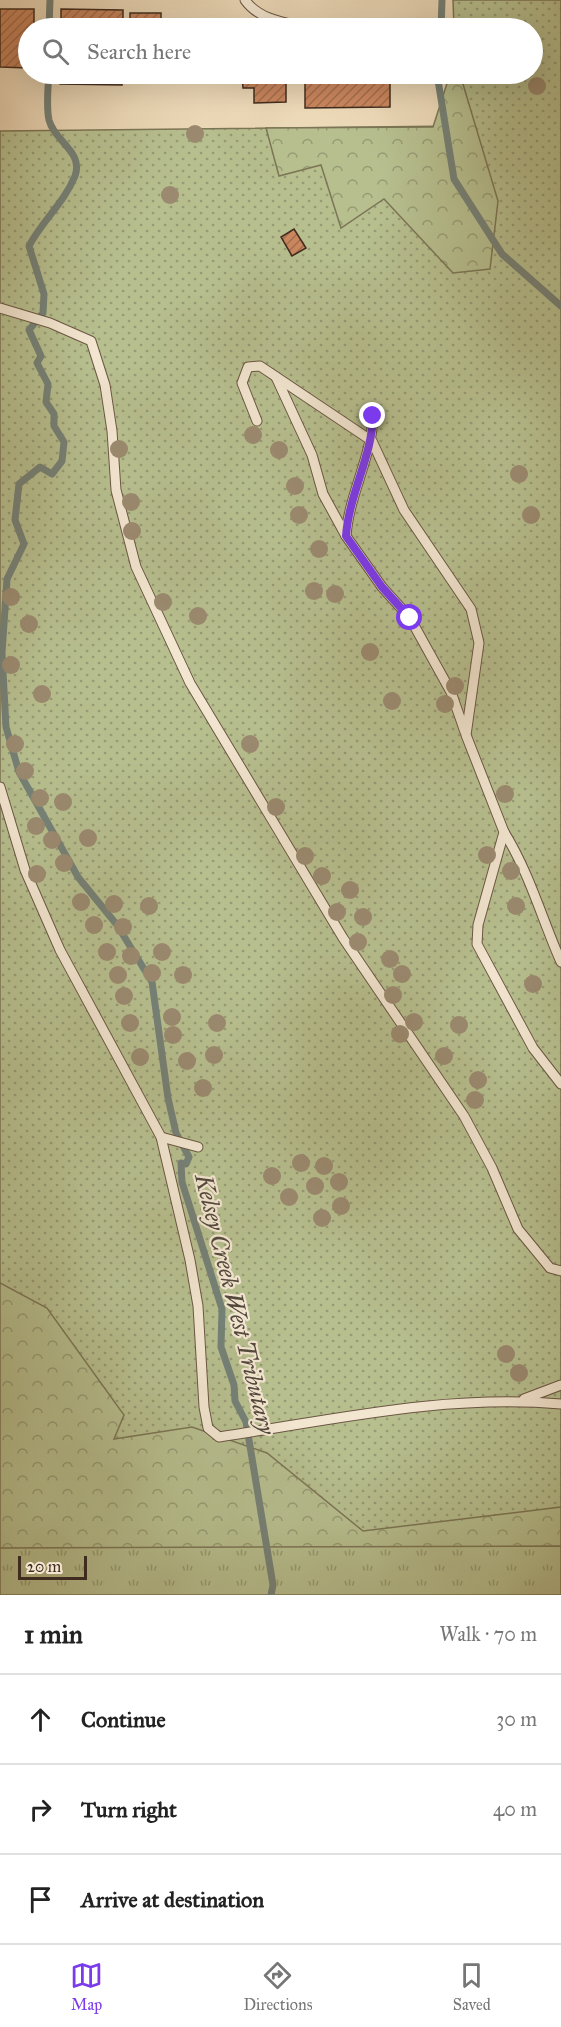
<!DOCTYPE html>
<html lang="en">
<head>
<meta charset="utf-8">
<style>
  :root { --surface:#fff; --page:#f2f2f2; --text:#222; --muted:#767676; --line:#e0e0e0; --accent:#7c3aed }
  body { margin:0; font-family:"IM FELL Great Primer",serif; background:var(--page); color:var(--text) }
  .scale { position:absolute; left:18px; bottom:15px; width:69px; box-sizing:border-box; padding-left:6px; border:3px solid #402c1e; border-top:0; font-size:16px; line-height:21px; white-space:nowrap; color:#402c1e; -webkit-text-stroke:4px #f3e6d1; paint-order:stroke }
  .stop { position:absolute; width:18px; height:18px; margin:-14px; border:4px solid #7c3aed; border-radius:50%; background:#fff }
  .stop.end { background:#7c3aed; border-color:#fff; box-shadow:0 2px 6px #0008 }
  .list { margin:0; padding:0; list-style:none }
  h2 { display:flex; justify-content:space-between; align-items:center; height:78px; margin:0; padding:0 24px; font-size:26px }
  h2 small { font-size:20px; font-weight:400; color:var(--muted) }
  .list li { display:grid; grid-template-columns:39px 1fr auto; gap:18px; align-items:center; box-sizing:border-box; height:90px; padding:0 24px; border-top:2px solid var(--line) }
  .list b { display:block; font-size:22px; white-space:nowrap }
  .list em { font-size:20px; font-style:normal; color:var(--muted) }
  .icon { flex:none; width:33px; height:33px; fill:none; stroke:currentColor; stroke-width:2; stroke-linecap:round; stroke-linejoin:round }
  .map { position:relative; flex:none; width:561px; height:1595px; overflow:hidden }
  .search { position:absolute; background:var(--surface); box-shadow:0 6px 24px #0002; left:18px; right:18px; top:18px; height:66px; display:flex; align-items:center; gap:15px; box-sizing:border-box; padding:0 21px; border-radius:33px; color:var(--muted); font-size:22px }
  .sheet { height:348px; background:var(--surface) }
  nav { display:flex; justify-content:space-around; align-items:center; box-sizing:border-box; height:84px; border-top:2px solid var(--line); background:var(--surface); font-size:16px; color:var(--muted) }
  nav a { display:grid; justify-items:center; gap:3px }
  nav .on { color:var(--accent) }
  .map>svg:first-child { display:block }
  .grass { fill:url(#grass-dots); stroke:#7c7656; stroke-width:1.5 }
  .forest { fill:url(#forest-crowns); stroke:#7c7656; stroke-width:1.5 }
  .park { fill:url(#park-tufts); stroke:#7c7656; stroke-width:1.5 }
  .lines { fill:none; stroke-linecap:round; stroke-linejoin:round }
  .stream { stroke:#758177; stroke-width:7 }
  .building { fill:url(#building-hatch); stroke:#402c1e; stroke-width:1.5 }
  .service-casing { stroke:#6b5744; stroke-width:11 }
  .service { stroke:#f3e6d1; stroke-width:9 }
  .tree { fill:#9b8a70 }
  .route { stroke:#7c3aed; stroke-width:8 }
  .labels { text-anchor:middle; stroke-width:4.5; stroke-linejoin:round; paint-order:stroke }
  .water-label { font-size:24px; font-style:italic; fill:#52483c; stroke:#f3e6d1 }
</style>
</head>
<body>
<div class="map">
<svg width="561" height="1595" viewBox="0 0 561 1595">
  <defs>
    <pattern id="grass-dots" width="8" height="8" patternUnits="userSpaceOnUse" patternTransform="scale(1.5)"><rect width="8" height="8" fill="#b7bf8f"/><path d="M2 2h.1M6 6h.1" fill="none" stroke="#969b74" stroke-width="1.8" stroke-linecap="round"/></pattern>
    <pattern id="forest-crowns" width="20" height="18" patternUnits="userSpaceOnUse" patternTransform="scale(1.5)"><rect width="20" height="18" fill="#b7bf8f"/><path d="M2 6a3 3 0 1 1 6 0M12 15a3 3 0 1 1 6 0" fill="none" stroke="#969b74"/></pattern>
    <pattern id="park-tufts" width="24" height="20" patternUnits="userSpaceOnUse" patternTransform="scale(1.5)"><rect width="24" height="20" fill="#b7bf8f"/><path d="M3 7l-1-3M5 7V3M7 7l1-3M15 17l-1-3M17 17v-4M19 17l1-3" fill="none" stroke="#969b74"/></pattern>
    <pattern id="building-hatch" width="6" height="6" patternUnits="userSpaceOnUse" patternTransform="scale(1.5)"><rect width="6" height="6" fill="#ca865e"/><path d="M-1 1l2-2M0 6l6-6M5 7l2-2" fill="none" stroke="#a56e4d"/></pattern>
  </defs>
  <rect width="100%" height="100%" fill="#ecd9b8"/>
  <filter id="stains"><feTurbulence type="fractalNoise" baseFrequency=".00333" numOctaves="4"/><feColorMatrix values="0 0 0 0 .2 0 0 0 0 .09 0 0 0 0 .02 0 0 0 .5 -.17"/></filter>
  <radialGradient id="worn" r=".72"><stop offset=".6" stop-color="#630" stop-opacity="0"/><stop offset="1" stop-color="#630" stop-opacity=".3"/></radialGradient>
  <path class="grass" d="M 453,0 L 561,0 L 561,1546 L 0,1548 L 0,131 L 458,126 L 456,74 L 532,74 L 532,28 L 454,28 Z"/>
  <g class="forest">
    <path d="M 450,74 L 460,74 L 498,201 L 490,269 L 453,273 L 384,199 L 341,228 L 321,165 L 279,176 L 266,128 L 433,127 Z"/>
    <path d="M 0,1283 L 47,1308 L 124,1415 L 114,1439 L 192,1427 L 267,1453 L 363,1531 L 561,1507 L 561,1595 L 0,1595 Z"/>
  </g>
  <path class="park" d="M 561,1546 L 561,1595 L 0,1595 L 0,1548 Z"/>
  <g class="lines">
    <g class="stream">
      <path d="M 49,28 L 50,0"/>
      <path d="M 441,28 L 442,0"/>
      <path d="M 49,74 C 48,88 46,106 49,120 C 54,141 84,152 75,176 C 64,203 42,221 29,246 L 44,294 L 43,313 L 29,330 L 41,356 L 37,363 L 48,384 L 46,402 L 54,414 L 54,426 L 64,442 L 62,461 L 52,474 L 40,467 L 19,484 L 15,520 L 24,544 L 7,579 L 2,653 L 6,727 L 19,772 L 78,877 L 117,925 L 152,982 L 168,1098 L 176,1133 L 189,1157 L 186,1164 L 181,1163 L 182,1182 L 222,1309 L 221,1347 L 234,1385 L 235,1401 L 246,1422 L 273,1585 L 271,1595"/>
      <path d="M 437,74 L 454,179 L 502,254 L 561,306"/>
    </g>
  </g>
  <g class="building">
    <path d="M 0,9 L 34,9 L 34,28 L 28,28 L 28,68 L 0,67 Z"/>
    <path d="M 61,9 L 123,10 L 123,28 L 61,28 Z"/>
    <rect x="130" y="13" width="31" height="15"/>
    <path d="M 60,74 L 122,74 L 122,85 L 60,84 Z"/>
    <rect x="130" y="74" width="32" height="7"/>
    <path d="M 242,74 L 286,74 L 286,102 L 254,103 L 254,88 L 243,88 Z"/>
    <path d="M 333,74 L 390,74 L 390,107 L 305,108 L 305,76 L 333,76 Z"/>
    <path d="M 294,229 L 306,248 L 292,256 L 281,237 Z"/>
  </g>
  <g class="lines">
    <defs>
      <g id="service">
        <path d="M 245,0 C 259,20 286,23 308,28"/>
        <path d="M 0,308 L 50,323 L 91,341 L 105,385 L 112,431 L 116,490 L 136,567 L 190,683 L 343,938 L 464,1116 L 492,1168 L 518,1229 L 550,1268 L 561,1271"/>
        <path d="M 276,377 L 312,455 L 323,494 L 346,536 L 382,587 L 410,618 L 451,692 L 465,732"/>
        <path d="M 257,421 L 242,383 L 248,367 L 260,366 L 372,441 L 404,510 L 471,609 L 479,643 L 466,735 L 504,832 L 478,925 L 477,944 L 533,1048 L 561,1084"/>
        <path d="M 346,536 C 349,494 372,457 373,416"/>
        <path d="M 0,787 L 25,870 L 60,950 L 161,1137 L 190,1260 L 198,1306 L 204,1407 L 208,1428 L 219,1437 C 332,1420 446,1394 561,1404"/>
        <path d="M 504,832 C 529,872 542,919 561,962"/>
        <path d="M 161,1137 L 198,1147"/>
        <path d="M 524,1399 L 561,1385"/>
      </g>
    </defs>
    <use href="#service" class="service-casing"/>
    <use href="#service" class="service"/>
  </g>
  <g class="tree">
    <circle cx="537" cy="86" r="9"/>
    <circle cx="195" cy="134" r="9"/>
    <circle cx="170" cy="195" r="9"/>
    <circle cx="253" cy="435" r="9"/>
    <circle cx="119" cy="449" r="9"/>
    <circle cx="279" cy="450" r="9"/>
    <circle cx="519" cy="474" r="9"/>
    <circle cx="295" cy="486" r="9"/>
    <circle cx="131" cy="502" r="9"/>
    <circle cx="299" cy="515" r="9"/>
    <circle cx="531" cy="515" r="9"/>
    <circle cx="132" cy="531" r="9"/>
    <circle cx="319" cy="549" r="9"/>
    <circle cx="314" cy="591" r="9"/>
    <circle cx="335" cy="594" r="9"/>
    <circle cx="11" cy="597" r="9"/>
    <circle cx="163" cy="602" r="9"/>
    <circle cx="198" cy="616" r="9"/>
    <circle cx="29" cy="624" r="9"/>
    <circle cx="370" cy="652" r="9"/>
    <circle cx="11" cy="665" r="9"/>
    <circle cx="455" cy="686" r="9"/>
    <circle cx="42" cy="694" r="9"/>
    <circle cx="392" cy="701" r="9"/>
    <circle cx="445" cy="704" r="9"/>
    <circle cx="15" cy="744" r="9"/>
    <circle cx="250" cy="744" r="9"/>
    <circle cx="25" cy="771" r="9"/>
    <circle cx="505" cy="794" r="9"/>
    <circle cx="40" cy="798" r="9"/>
    <circle cx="63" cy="802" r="9"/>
    <circle cx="276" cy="807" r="9"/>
    <circle cx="36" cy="826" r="9"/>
    <circle cx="88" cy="838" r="9"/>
    <circle cx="52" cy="840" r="9"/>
    <circle cx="487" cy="855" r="9"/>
    <circle cx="305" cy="856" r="9"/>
    <circle cx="64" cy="863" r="9"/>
    <circle cx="511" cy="871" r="9"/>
    <circle cx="37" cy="874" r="9"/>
    <circle cx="322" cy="876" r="9"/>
    <circle cx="350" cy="890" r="9"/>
    <circle cx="81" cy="902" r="9"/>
    <circle cx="114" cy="904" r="9"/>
    <circle cx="149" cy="906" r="9"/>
    <circle cx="516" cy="906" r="9"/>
    <circle cx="337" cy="912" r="9"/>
    <circle cx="363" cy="917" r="9"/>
    <circle cx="94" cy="925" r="9"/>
    <circle cx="123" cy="927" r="9"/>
    <circle cx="358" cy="942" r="9"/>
    <circle cx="107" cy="952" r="9"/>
    <circle cx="162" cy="952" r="9"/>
    <circle cx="131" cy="956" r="9"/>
    <circle cx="390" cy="959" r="9"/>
    <circle cx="152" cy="973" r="9"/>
    <circle cx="402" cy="974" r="9"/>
    <circle cx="118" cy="975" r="9"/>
    <circle cx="183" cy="975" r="9"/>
    <circle cx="533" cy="984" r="9"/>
    <circle cx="393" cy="995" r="9"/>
    <circle cx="124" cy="996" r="9"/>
    <circle cx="172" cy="1017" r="9"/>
    <circle cx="414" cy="1022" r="9"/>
    <circle cx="130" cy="1023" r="9"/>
    <circle cx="217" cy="1023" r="9"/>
    <circle cx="459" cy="1025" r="9"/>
    <circle cx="400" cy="1034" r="9"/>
    <circle cx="173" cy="1035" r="9"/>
    <circle cx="214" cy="1055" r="9"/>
    <circle cx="444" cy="1056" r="9"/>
    <circle cx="140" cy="1057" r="9"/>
    <circle cx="187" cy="1061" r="9"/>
    <circle cx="478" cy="1080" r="9"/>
    <circle cx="203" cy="1088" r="9"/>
    <circle cx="475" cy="1100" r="9"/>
    <circle cx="301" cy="1163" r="9"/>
    <circle cx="324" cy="1166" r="9"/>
    <circle cx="272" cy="1176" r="9"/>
    <circle cx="339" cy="1182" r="9"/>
    <circle cx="315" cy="1186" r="9"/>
    <circle cx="289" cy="1197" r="9"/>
    <circle cx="341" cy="1206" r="9"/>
    <circle cx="322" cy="1218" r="9"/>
    <circle cx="506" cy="1354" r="9"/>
    <circle cx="519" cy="1373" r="9"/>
  </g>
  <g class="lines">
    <path class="route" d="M 373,416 C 372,457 349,494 346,536 L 382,587 L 410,618"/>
  </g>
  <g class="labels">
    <g class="water-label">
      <text transform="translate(235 1304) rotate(76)" y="8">Kelsey Creek West Tributary</text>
    </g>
  </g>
  <rect width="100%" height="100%" filter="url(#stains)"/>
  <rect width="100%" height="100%" fill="url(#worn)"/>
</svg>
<div class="scale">20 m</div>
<div class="stop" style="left:410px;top:618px"></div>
<div class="stop end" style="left:373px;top:416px"></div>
<div class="search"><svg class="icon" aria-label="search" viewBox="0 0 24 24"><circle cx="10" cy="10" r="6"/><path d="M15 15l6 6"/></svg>Search here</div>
</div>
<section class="sheet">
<h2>1 min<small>Walk · 70 m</small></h2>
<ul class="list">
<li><svg class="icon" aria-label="ahead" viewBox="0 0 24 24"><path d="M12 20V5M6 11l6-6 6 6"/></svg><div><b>Continue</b></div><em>30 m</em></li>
<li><svg class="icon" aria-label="right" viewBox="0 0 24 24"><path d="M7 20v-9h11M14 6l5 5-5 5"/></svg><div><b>Turn right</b></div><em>40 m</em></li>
<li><svg class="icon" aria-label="arrive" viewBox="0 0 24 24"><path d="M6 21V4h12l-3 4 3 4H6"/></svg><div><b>Arrive at destination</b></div></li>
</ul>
</section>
<nav>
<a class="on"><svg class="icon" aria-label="map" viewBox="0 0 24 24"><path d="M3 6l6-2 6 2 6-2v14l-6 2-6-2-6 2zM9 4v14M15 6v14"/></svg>Map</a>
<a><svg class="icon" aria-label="directions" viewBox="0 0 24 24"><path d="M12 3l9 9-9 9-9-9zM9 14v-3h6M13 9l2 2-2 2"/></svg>Directions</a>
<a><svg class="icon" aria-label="saved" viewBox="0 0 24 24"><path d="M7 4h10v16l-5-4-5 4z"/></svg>Saved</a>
</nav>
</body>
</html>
